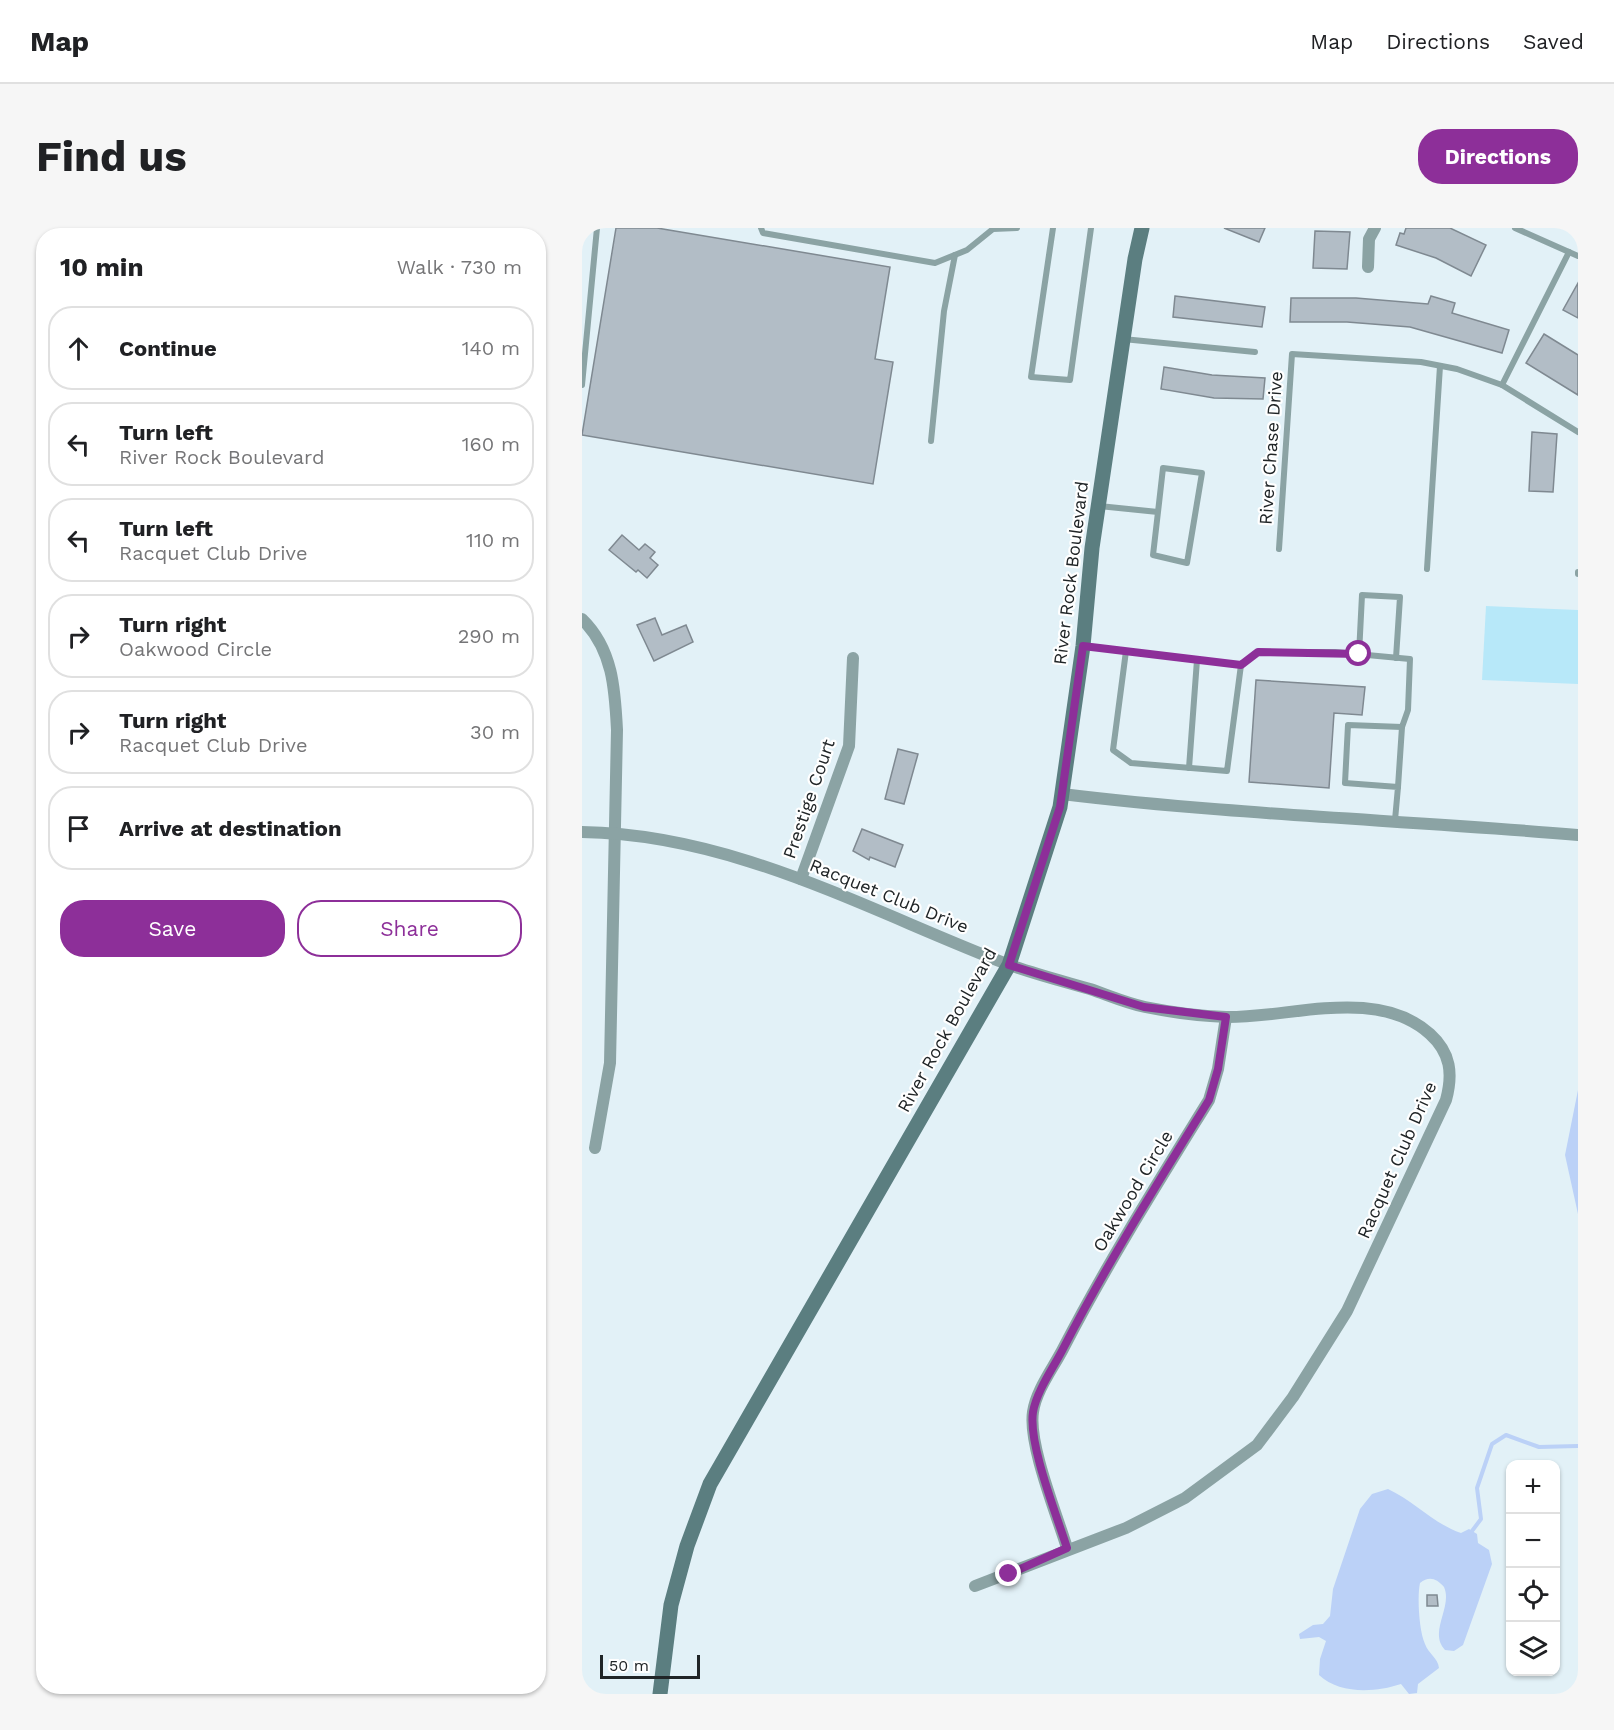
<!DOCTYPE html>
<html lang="en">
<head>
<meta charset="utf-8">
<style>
  :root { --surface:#fff; --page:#f6f6f6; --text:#202124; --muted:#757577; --line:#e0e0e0; --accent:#8d2f99 }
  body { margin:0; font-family:"Work Sans",sans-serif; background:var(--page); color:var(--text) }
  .controls { position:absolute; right:18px; bottom:18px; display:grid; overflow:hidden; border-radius:12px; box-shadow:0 2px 4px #0004 }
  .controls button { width:54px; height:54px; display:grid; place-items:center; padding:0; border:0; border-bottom:2px solid var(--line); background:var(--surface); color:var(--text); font:30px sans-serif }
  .scale { position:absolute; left:18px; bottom:15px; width:100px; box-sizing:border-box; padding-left:6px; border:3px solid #202527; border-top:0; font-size:16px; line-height:21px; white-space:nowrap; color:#202527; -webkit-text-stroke:4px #fff; paint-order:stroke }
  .stop { position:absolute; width:18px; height:18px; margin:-14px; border:4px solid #8d2f99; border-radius:50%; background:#fff }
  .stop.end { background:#8d2f99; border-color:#fff; box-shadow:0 2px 6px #0008 }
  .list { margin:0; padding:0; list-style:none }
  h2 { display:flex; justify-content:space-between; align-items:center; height:78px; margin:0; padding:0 24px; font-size:26px }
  h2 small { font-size:20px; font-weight:400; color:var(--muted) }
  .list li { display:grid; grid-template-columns:39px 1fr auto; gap:18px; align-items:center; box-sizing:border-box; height:84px; margin:0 12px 12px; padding:0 12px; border:2px solid var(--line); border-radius:24px }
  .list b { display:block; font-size:22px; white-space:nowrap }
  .list p { margin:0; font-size:20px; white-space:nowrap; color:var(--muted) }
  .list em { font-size:20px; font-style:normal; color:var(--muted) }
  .actions { display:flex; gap:12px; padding:18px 24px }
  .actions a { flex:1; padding:14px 0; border:2px solid var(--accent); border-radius:24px; text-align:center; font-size:21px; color:var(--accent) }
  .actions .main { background:var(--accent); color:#fff }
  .icon { flex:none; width:33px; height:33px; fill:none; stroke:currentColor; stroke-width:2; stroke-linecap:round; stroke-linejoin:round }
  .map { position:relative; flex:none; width:996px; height:1466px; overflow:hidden; border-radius:24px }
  header { display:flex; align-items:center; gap:36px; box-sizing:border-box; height:84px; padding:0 30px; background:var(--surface); border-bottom:2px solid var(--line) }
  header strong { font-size:28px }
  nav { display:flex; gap:33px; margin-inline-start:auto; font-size:21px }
  .intro { display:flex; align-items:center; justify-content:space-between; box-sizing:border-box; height:144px; padding:0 36px }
  h1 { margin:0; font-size:42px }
  .button { padding:15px 27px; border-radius:24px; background:var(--accent); color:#fff; font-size:21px; font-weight:700 }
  main { display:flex; gap:36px; padding:0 36px }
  aside { flex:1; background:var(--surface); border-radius:24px; box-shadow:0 2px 4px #0004 }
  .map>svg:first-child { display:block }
  .green { fill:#b7e8f9 }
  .water { fill:#bbd1f7 }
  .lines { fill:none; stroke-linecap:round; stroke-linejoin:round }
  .stream { stroke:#bbd1f7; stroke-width:4 }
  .building { fill:#b2bdc6; stroke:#7f8991; stroke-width:1.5 }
  .lane { stroke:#8ba3a4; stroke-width:6 }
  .street { stroke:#8ba3a4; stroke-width:12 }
  .secondary { stroke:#5b7e80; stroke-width:15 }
  .route { stroke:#8d2f99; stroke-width:8 }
  .labels { text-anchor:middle; stroke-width:4.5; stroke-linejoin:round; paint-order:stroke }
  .street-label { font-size:18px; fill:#202527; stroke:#fff }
</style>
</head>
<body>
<header>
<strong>Map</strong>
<nav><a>Map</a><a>Directions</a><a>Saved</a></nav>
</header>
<div class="intro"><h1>Find us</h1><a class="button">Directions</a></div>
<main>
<aside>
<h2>10 min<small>Walk · 730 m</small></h2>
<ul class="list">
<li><svg class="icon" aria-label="ahead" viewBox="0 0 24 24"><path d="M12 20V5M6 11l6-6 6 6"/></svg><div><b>Continue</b></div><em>140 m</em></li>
<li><svg class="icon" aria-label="left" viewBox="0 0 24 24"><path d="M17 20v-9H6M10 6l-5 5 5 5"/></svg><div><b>Turn left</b><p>River Rock Boulevard</p></div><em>160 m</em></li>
<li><svg class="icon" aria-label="left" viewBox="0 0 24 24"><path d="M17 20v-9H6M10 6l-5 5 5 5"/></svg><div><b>Turn left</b><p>Racquet Club Drive</p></div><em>110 m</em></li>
<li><svg class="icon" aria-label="right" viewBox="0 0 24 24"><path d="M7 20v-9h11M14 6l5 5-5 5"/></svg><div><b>Turn right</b><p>Oakwood Circle</p></div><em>290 m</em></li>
<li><svg class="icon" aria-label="right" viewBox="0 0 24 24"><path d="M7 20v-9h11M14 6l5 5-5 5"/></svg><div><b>Turn right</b><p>Racquet Club Drive</p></div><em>30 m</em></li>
<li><svg class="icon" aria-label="arrive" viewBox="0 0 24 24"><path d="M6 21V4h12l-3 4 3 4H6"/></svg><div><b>Arrive at destination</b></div></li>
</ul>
<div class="actions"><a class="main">Save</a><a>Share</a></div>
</aside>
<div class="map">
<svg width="996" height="1466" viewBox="0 0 996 1466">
  <rect width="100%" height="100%" fill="#e2f1f7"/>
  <path class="green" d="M 904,378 L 996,382 L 996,456 L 900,452 Z"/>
  <g class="water">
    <path d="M 996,862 L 996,986 L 983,927 Z"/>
    <path d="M 806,1261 C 832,1273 852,1296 879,1305 L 887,1301 L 895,1306 L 896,1315 L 907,1322 L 910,1336 L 881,1417 L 872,1423 L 863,1422 C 846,1404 871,1379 862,1359 C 854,1350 847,1348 838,1355 C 835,1368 837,1403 843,1416 C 846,1425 856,1430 857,1440 L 836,1456 L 835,1465 L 827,1466 L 819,1456 C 792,1465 757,1466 737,1447 L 738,1431 L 744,1413 L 737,1409 L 718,1411 L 717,1406 L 731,1397 L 741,1396 L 748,1388 L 751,1361 L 778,1281 L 790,1266 Z"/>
  </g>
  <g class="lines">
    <path class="stream" d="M 890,1303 L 899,1291 L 895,1260 L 910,1216 L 924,1207 L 957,1219 L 996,1218"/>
  </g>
  <g class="building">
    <path d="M 34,0 L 75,0 L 308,39 L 293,131 L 311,134 L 291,256 L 0,207 Z"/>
    <path d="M 642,0 L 683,0 L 677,14 Z"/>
    <path d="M 824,0 L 868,0 L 904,17 L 889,48 L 854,30 L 814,17 L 818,5 L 822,6 Z"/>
    <path d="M 733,3 L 768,4 L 765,41 L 731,40 Z"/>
    <path d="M 996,55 L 996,90 L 981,82 Z"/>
    <path d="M 593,68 L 683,79 L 680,99 L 591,89 Z"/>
    <path d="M 849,68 L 873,75 L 870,85 L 927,102 L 920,125 L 828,99 L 765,94 L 708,94 L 709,70 L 774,70 L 846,76 Z"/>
    <path d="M 962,106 L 996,127 L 996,167 L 944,135 Z"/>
    <path d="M 582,139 L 630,147 L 683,150 L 681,171 L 632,170 L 579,161 Z"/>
    <path d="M 950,204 L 975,206 L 971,264 L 947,263 Z"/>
    <path d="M 40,307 L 57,322 L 63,316 L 73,324 L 68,330 L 76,337 L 65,350 L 56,342 L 54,344 L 27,322 Z"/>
    <path d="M 73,390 L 80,407 L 104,397 L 111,414 L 72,433 L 55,397 Z"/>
    <path d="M 674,452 L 783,459 L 780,487 L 752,485 L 747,560 L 667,554 Z"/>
    <path d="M 316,521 L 336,526 L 322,576 L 303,571 Z"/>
    <path d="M 280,601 L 321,617 L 313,639 L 288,629 L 287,632 L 271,623 Z"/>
    <path d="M 845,1367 L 855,1367 L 856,1378 L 845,1378 Z"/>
  </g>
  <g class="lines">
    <g class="lane">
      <path d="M 179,0 L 181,5 L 353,35 L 385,22 L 411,1 L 435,0"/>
      <path d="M 471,0 L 449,149 L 488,152 L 509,0"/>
      <path d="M 933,0 L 996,28"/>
      <path d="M 987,24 L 920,157 L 996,204"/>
      <path d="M 541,111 L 673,124"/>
      <path d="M 0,157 L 15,0"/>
      <path d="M 349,213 L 362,83 L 373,27"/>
      <path d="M 517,278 L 576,284 L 581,240 L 620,245 L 605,335 L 571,327 L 576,284"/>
      <path d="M 697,321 L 710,126 L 839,134 L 875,141 L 920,157"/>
      <path d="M 845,341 L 858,138"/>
      <path d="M 996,346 L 996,344"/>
      <path d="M 501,418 L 659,437 L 645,543 L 549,535 L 531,522 L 544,423"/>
      <path d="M 777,426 L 780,367 L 818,369 L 814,430"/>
      <path d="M 659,437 L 676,424 L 753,424 L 828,431 L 826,482 L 820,499 L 766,497 L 763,555 L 816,559 L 813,592"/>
      <path d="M 607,540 L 615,432"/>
      <path d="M 816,559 L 820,499"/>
    </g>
    <g class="street">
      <path d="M 786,39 L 787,11 L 793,0"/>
      <path d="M 0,391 C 31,421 33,462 35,502 L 28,835 L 13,920"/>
      <path d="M 480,566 C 651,587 824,592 996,607"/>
      <path d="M 0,604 C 152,606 287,683 425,736 C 452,746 480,753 508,761 C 526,767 544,775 563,779 C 588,784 618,788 644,789 C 709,790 795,758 848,806 C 869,825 871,846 864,872 L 765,1083 L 711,1169 L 675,1217 L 603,1270 L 544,1300 L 393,1358"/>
      <path d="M 219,651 L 267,518 L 271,430"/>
      <path d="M 485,1320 C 475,1287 446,1216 451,1184 C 454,1162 472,1139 482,1119 C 526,1034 577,953 627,872 L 636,841 L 644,789"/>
    </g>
    <path class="secondary" d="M 78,1466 L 89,1377 L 105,1318 L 128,1256 L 427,737 L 478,579 L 501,418 L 510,320 L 553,31 L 560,0"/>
  </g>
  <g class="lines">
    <path class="route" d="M 427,1346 L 485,1320 C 475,1288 446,1216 451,1184 C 455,1162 472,1139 482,1119 C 526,1034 577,953 627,872 L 636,841 L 644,789 L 562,779 L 427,737 L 478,579 L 501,418 L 659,437 L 676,424 L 777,426"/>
  </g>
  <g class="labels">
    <g class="street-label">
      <text transform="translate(689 220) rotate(-86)" y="6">River Chase Drive</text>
      <text transform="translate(489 345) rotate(-83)" y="6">River Rock Boulevard</text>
      <text transform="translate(227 571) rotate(-71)" y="6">Prestige Court</text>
      <text transform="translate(307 668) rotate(22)" y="6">Racquet Club Drive</text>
      <text transform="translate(365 802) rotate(-61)" y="6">River Rock Boulevard</text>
      <text transform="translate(815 932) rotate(-66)" y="6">Racquet Club Drive</text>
      <text transform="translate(551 963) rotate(-59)" y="6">Oakwood Circle</text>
    </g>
  </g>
</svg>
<div class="controls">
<button>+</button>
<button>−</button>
<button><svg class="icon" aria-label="locate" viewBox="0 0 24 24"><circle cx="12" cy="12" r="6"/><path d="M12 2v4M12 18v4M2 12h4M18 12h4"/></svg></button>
<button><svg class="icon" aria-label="layers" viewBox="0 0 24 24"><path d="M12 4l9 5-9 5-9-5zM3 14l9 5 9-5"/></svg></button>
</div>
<div class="scale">50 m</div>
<div class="stop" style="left:777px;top:426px"></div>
<div class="stop end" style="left:427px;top:1346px"></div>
</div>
</main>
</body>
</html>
